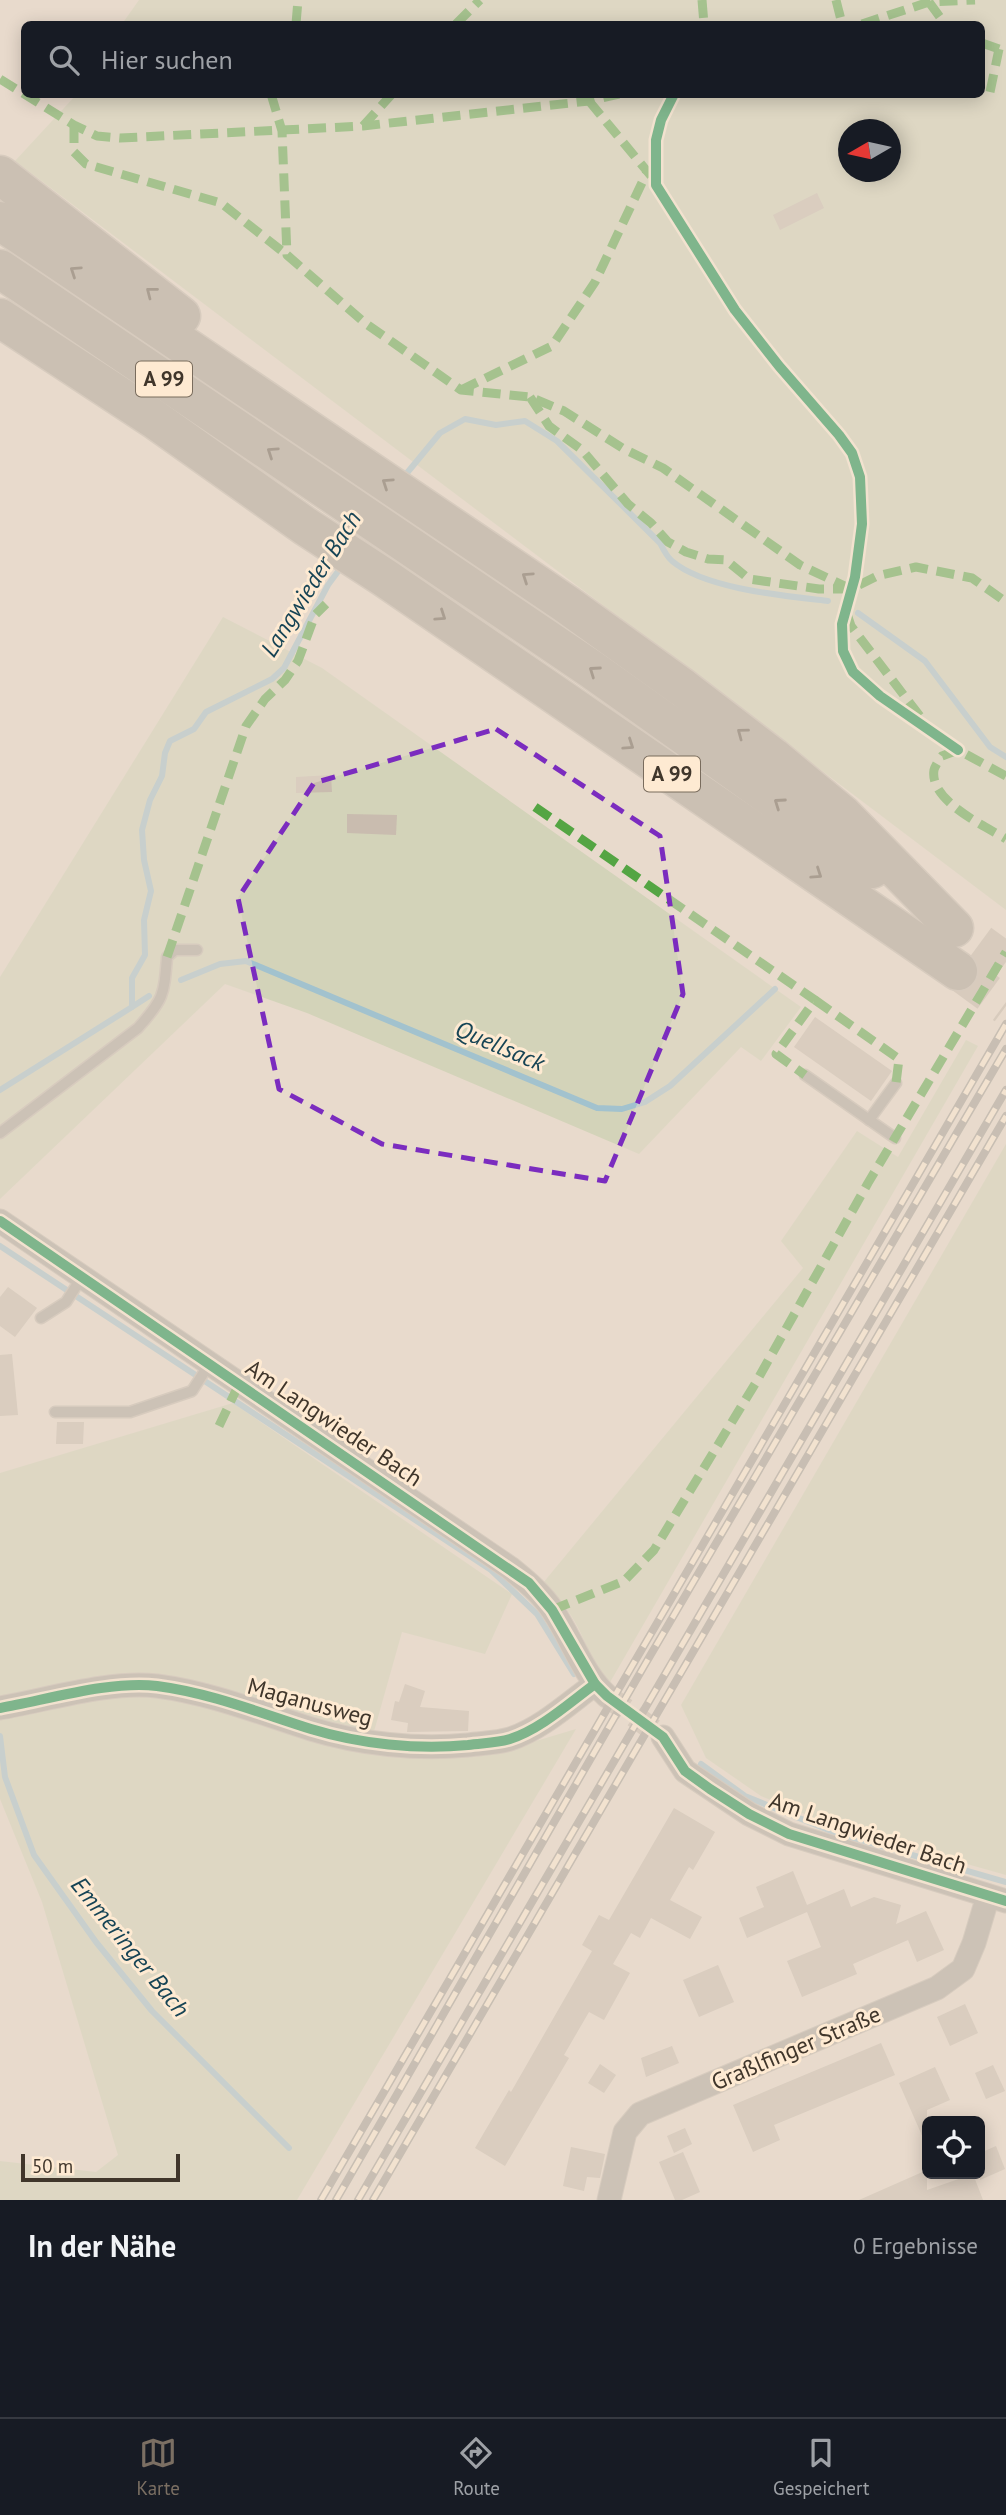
<!DOCTYPE html>
<html lang="de">
<head>
<meta charset="utf-8">
<style>
  :root { --surface:#171b24; --page:#242831; --text:#f1f3f6; --muted:#9ea1a6; --line:#363941; --accent:#7b6f63 }
  body { margin:0; font-family:"PT Sans",sans-serif; background:var(--page); color:var(--text) }
  .controls { position:absolute; right:21px; bottom:21px; display:grid; overflow:hidden; border-radius:10px; box-shadow:0 4px 18px #0003 }
  .controls button { width:63px; height:63px; display:grid; place-items:center; padding:0; border:0; border-bottom:2px solid var(--line); background:var(--surface); color:var(--text); font:35px sans-serif }
  .compass { position:absolute; left:838px; top:119px; width:63px; height:63px; border-radius:50%; background:var(--surface); box-shadow:0 4px 18px #0003; rotate:261deg }
  .scale { position:absolute; left:21px; bottom:18px; width:159px; box-sizing:border-box; padding-left:7px; border:4px solid #40362b; border-top:0; font-size:19px; line-height:24px; white-space:nowrap; color:#40362b; -webkit-text-stroke:5px #feead2; paint-order:stroke }
  .list { margin:0; padding:0; list-style:none }
  h2 { display:flex; justify-content:space-between; align-items:center; height:91px; margin:0; padding:0 28px; font-size:30px }
  h2 small { font-size:23px; font-weight:400; color:var(--muted) }
  .icon { flex:none; width:38px; height:38px; fill:none; stroke:currentColor; stroke-width:2; stroke-linecap:round; stroke-linejoin:round }
  .map { position:relative; flex:none; width:1006px; height:2200px; overflow:hidden }
  .search { position:absolute; background:var(--surface); box-shadow:0 4px 18px #0003; left:21px; right:21px; top:21px; height:77px; display:flex; align-items:center; gap:18px; box-sizing:border-box; padding:0 24px; border-radius:10px; color:var(--muted); font-size:26px }
  .sheet { height:217px; background:var(--surface) }
  nav { display:flex; justify-content:space-around; align-items:center; box-sizing:border-box; height:98px; border-top:2px solid var(--line); background:var(--surface); font-size:19px; color:var(--muted) }
  nav a { display:grid; justify-items:center; gap:4px }
  nav .on { color:var(--accent) }
  .map>svg:first-child { display:block }
  .green { fill:#d3d3b9; fill-rule:evenodd }
  .lines { fill:none; stroke-linecap:round; stroke-linejoin:round }
  .stream { stroke:#a2c2ce; stroke-width:6 }
  .building { fill:#c9bcaf }
  .minor-tunnel { stroke:#c6b9ac; stroke-width:23; stroke-dasharray:23 11; stroke-linecap:butt }
  .motorway-tunnel { stroke:#c6b9ac; stroke-width:38; stroke-dasharray:38 19; stroke-linecap:butt }
  .service-casing { stroke:#c4b9ae; stroke-width:13 }
  .minor-casing { stroke:#c4b9ae; stroke-width:25 }
  .motorway-casing { stroke:#c4b9ae; stroke-width:41 }
  .service { stroke:#aba49c; stroke-width:10 }
  .minor { stroke:#aba49c; stroke-width:23 }
  .motorway { stroke:#a9a095; stroke-width:38 }
  .rail-casing { stroke:#a29c94; stroke-width:8 }
  .rail { stroke:#feead2; stroke-width:5; stroke-dasharray:16; stroke-linecap:butt }
  .quiet { stroke:#54a543; stroke-width:9; stroke-dasharray:18 9; stroke-linecap:butt }
  .cycleway-casing { stroke:#feead2; stroke-width:15 }
  .cycleway { stroke:#00873e; stroke-width:10 }
  .oneway { stroke:#60564b }
  .marked { fill:none; stroke:#7b2cbf; stroke-width:5; stroke-dasharray:14 9; stroke-linejoin:round }
  .labels { text-anchor:middle; stroke-width:6; stroke-linejoin:round; paint-order:stroke }
  .shield { fill:#feead2; stroke:#796c5d; stroke-width:2 }
  .shield-label { font-size:21px; font-weight:bold; fill:#40362b }
  .street-label { font-size:23px; fill:#40362b; stroke:#feead2 }
  .water-label { font-size:24px; font-style:italic; fill:#174455; stroke:#feead2 }
</style>
</head>
<body>
<div class="map">
<svg width="1006" height="2200" viewBox="0 0 1006 2200">
  <rect width="100%" height="100%" fill="#e8dacc"/>
  <g class="green">
    <path d="M 139,0 L 1006,0 L 1006,910 L 15,161 L 76,95 L 982,94 L 982,24 L 122,24 ZM 848,130 L 890,130 L 890,172 L 848,172 Z"/>
    <path d="M 223,617 L 322,668 L 801,1007 L 761,1061 L 741,1047 L 639,1154 L 307,1013 L 225,984 L 0,1199 L 0,977 Z"/>
    <path d="M 966,1040 L 978,1046 L 609,1684 L 600,1678 C 584,1640 575,1611 543,1583 L 803,1268 L 781,1241 L 857,1131 L 898,1157 Z"/>
    <path d="M 1006,1144 L 1006,1875 L 839,1828 L 761,1796 L 706,1758 L 681,1705 Z"/>
    <path d="M 233,1403 L 512,1594 L 485,1654 L 402,1632 L 373,1735 L 215,1691 L 0,1704 L 0,1473 Z"/>
    <path d="M 168,1691 L 302,1733 L 526,1744 L 576,1729 L 297,2200 L 0,2200 L 0,2161 L 96,2172 L 118,2155 L 42,1902 L 0,1799 L 0,1711 Z"/>
  </g>
  <g class="lines">
    <g class="stream">
      <path d="M 402,479 L 440,433 L 465,419 L 496,425 L 525,421 L 557,441 L 660,543 C 663,549 667,557 672,561 C 705,589 785,596 828,601"/>
      <path d="M 858,613 L 925,661 L 990,747 L 1006,757"/>
      <path d="M 181,980 L 220,964 L 246,961 L 597,1108 L 622,1109 L 645,1102 L 670,1086 L 775,989"/>
      <path d="M 132,1007 L 149,996"/>
      <path d="M 0,1090 L 132,1007 L 132,978 L 145,955 L 144,920 L 151,891 L 144,860 L 142,830 L 150,800 L 162,776 L 165,753 L 170,741 L 194,729 L 206,712 L 272,679 L 284,668 L 328,585 L 342,566"/>
      <path d="M 0,1246 L 491,1570 L 537,1614 L 574,1674"/>
      <path d="M 0,1736 L 5,1777 L 34,1855 L 96,1942 L 152,2011 L 289,2148"/>
      <path d="M 701,1764 L 745,1796 L 836,1833 L 1006,1882"/>
    </g>
  </g>
  <g class="building">
    <path d="M 817,193 L 824,208 L 780,230 L 773,215 Z"/>
    <path d="M 331,775 L 332,792 L 296,793 L 296,777 Z"/>
    <path d="M 347,814 L 397,815 L 396,835 L 347,833 Z"/>
    <path d="M 815,1017 L 892,1071 L 871,1101 L 794,1047 Z"/>
    <path d="M 8,1287 L 37,1308 L 15,1337 L 0,1326 L 0,1297 Z"/>
    <path d="M 12,1354 L 18,1415 L 0,1416 L 0,1355 Z"/>
    <path d="M 57,1422 L 84,1422 L 83,1444 L 56,1444 Z"/>
    <path d="M 405,1684 L 425,1691 L 420,1707 L 469,1711 L 468,1731 L 407,1732 L 408,1723 L 391,1720 L 395,1701 L 399,1702 Z"/>
    <path d="M 674,1808 L 715,1832 L 693,1870 L 689,1867 L 670,1900 L 702,1917 L 690,1939 L 651,1918 L 640,1938 L 631,1933 L 613,1964 L 630,1973 L 604,2020 L 589,2012 L 564,2055 L 569,2058 L 505,2166 L 475,2148 L 509,2090 L 511,2092 L 592,1951 L 582,1945 L 599,1915 L 609,1920 Z"/>
    <path d="M 793,1871 L 807,1905 L 844,1889 L 851,1907 L 874,1897 L 901,1905 L 896,1924 L 926,1911 L 944,1950 L 917,1962 L 908,1940 L 853,1964 L 857,1974 L 802,1997 L 787,1961 L 821,1947 L 807,1912 L 747,1938 L 739,1918 L 764,1907 L 756,1887 Z"/>
    <path d="M 718,1965 L 734,2002 L 699,2017 L 683,1980 Z"/>
    <path d="M 965,2004 L 978,2033 L 950,2046 L 937,2017 Z"/>
    <path d="M 881,2043 L 895,2075 L 774,2125 L 780,2140 L 753,2152 L 733,2105 Z"/>
    <path d="M 672,2046 L 679,2063 L 646,2077 L 641,2058 Z"/>
    <path d="M 600,2064 L 616,2075 L 604,2093 L 588,2083 Z"/>
    <path d="M 993,2065 L 1005,2091 L 986,2099 L 975,2073 Z"/>
    <path d="M 935,2067 L 950,2100 L 927,2110 L 927,2147 L 899,2083 Z"/>
    <path d="M 685,2128 L 692,2144 L 674,2153 L 667,2136 Z"/>
    <path d="M 996,2146 L 1005,2169 L 980,2180 L 980,2153 Z"/>
    <path d="M 571,2147 L 605,2154 L 600,2178 L 587,2177 L 584,2191 L 563,2186 Z"/>
    <path d="M 683,2152 L 700,2192 L 682,2200 L 675,2200 L 659,2162 Z"/>
    <path d="M 927,2170 L 927,2190 L 973,2174 L 983,2200 L 859,2200 Z"/>
  </g>
  <g class="lines">
    <path class="minor-tunnel" d="M 607,1696 L 663,1737"/>
    <g class="motorway-tunnel">
      <path d="M 980,943 L 1006,962"/>
      <path d="M 958,971 L 1006,1006"/>
    </g>
    <defs>
      <g id="service">
        <path d="M 805,1075 L 895,1138"/>
        <path d="M 869,1120 L 896,1083"/>
        <path d="M 0,1133 L 138,1028 C 164,999 164,995 167,957 L 175,950 L 197,950"/>
        <path d="M 41,1318 L 66,1302 L 82,1277"/>
        <path d="M 55,1412 L 130,1412 L 192,1391 L 210,1363"/>
      </g>
      <g id="minor">
        <path d="M 0,1221 L 510,1568 C 526,1581 542,1594 553,1611 C 572,1639 582,1673 607,1696"/>
        <path d="M 0,1708 C 46,1700 112,1680 157,1686 C 211,1693 260,1713 311,1729 C 360,1744 417,1750 468,1745 C 482,1743 497,1743 510,1739 C 541,1729 569,1703 595,1684"/>
        <path d="M 663,1737 L 685,1771 L 749,1814 L 789,1834 L 1006,1901"/>
        <path d="M 609,2200 L 625,2132 L 640,2114 L 937,1988 L 963,1969 L 974,1943 L 988,1896"/>
      </g>
      <g id="motorway">
        <path d="M 0,175 L 181,316"/>
        <path d="M 0,221 L 566,604 L 683,688 L 773,757 L 843,815 L 954,928"/>
        <path d="M 0,269 L 591,669 L 872,869"/>
        <path d="M 0,318 L 154,419 L 305,526 L 385,578 L 958,971"/>
      </g>
    </defs>
    <use href="#service" class="service-casing"/>
    <use href="#minor" class="minor-casing"/>
    <use href="#motorway" class="motorway-casing"/>
    <use href="#service" class="service"/>
    <use href="#minor" class="minor"/>
    <use href="#motorway" class="motorway"/>
    <defs>
      <g id="rail">
        <path d="M 321,2200 L 1006,1024"/>
        <path d="M 336,2200 L 647,1661 L 1006,1049"/>
        <path d="M 358,2200 L 1006,1090"/>
        <path d="M 373,2200 L 1006,1116"/>
      </g>
    </defs>
    <use href="#rail" class="rail-casing"/>
    <use href="#rail" class="rail"/>
    <g class="quiet">
      <path d="M 702,0 L 704,24"/>
      <path d="M 836,0 L 842,24"/>
      <path d="M 929,2 L 945,24"/>
      <path d="M 296,24 L 298,0"/>
      <path d="M 456,24 L 480,0"/>
      <path d="M 862,24 L 929,2 L 975,0"/>
      <path d="M 982,43 L 1005,51"/>
      <path d="M 0,79 L 74,125 L 97,136 L 120,138 L 363,126 L 589,101 L 619,94"/>
      <path d="M 990,92 L 999,49"/>
      <path d="M 271,94 L 282,131 L 287,255 L 365,323 L 461,390 L 530,397 L 564,411 L 624,449 L 663,468 L 800,565 L 851,589"/>
      <path d="M 589,101 L 651,176"/>
      <path d="M 74,125 L 74,152 L 86,164 L 221,203 L 287,255"/>
      <path d="M 363,126 L 392,94"/>
      <path d="M 461,390 L 552,346 L 595,282 L 648,170"/>
      <path d="M 530,397 L 549,426 L 582,450 L 628,504 L 651,523 L 668,542 L 686,552 L 708,559 L 726,560 L 749,579 L 819,589 L 851,589 L 877,576 L 916,567 L 972,578 L 1006,602"/>
      <path d="M 847,614 L 851,626 L 922,719"/>
      <path d="M 1006,776 L 958,750 L 942,756 C 939,760 935,766 934,770 C 929,801 985,826 1006,839"/>
      <path d="M 535,807 L 815,1000 L 776,1054 L 805,1075"/>
      <path d="M 167,957 L 246,726 L 265,699 L 285,680 L 298,661 L 315,615 L 326,604"/>
      <path d="M 815,1000 L 899,1059 L 896,1083"/>
      <path d="M 219,1426 L 239,1384"/>
      <path d="M 552,1610 L 624,1581 L 654,1550 L 755,1384 L 868,1183 L 1006,952"/>
    </g>
    <defs>
      <g id="cycleway">
        <path d="M 674,94 L 661,120 L 656,140 L 656,185 L 735,310 L 779,366 L 839,435 L 852,453 L 860,477 L 862,524 L 855,577 L 842,624 L 843,651 L 853,672 L 880,696 L 958,750"/>
        <path d="M 0,1221 L 529,1583 L 552,1610 L 595,1684 L 607,1696 L 663,1737 L 685,1771 L 710,1789 L 749,1814 L 789,1834 L 1006,1901"/>
        <path d="M 0,1708 C 46,1700 112,1680 157,1686 C 211,1693 260,1713 311,1729 C 360,1744 417,1750 468,1745 C 482,1743 497,1743 510,1739 C 541,1729 569,1703 595,1684"/>
      </g>
    </defs>
    <use href="#cycleway" class="cycleway-casing"/>
    <use href="#cycleway" class="cycleway"/>
  </g>
  <defs><path id="oneway-chevron" d="M-2-3.5L2.5 0L-2 3.5" fill="none" stroke-width="1.6" stroke-linecap="round" stroke-linejoin="round" transform="scale(1.75)"/></defs>
  <g class="oneway">
    <use href="#oneway-chevron" transform="translate(75 271) rotate(-146)"/>
    <use href="#oneway-chevron" transform="translate(151 292) rotate(-142)"/>
    <use href="#oneway-chevron" transform="translate(272 452) rotate(-146)"/>
    <use href="#oneway-chevron" transform="translate(387 483) rotate(-146)"/>
    <use href="#oneway-chevron" transform="translate(527 577) rotate(-146)"/>
    <use href="#oneway-chevron" transform="translate(441 616) rotate(34)"/>
    <use href="#oneway-chevron" transform="translate(594 671) rotate(-145)"/>
    <use href="#oneway-chevron" transform="translate(742 733) rotate(-143)"/>
    <use href="#oneway-chevron" transform="translate(629 745) rotate(34)"/>
    <use href="#oneway-chevron" transform="translate(779 803) rotate(-145)"/>
    <use href="#oneway-chevron" transform="translate(817 874) rotate(34)"/>
  </g>
  <path d="M0 0H1006V2200H0ZM 496,729 L 660,836 L 683,994 L 605,1181 L 382,1144 L 279,1089 L 238,898 L 314,783 Z" fill="#e8dacc" fill-opacity=".55" fill-rule="evenodd"/>
  <path class="marked" d="M 496,729 L 660,836 L 683,994 L 605,1181 L 382,1144 L 279,1089 L 238,898 L 314,783 Z"/>
  <g class="labels">
    <g class="shield">
      <rect x="136" y="361.5" width="56" height="35" rx="5"/>
      <rect x="644" y="756.5" width="56" height="35" rx="5"/>
    </g>
    <g class="shield-label">
      <text x="164" y="386">A 99</text>
      <text x="672" y="781">A 99</text>
    </g>
    <g class="street-label">
      <text transform="translate(334 1423) rotate(34)" y="8">Am Langwieder Bach</text>
      <text transform="translate(310 1702) rotate(15)" y="8">Maganusweg</text>
      <text transform="translate(868 1833) rotate(19)" y="8">Am Langwieder Bach</text>
      <text transform="translate(796 2048) rotate(-23)" y="8">Graßlfinger Straße</text>
    </g>
    <g class="water-label">
      <text transform="translate(311 584) rotate(-58)" y="8">Langwieder Bach</text>
      <text transform="translate(500 1046) rotate(23)" y="8">Quellsack</text>
      <text transform="translate(130 1947) rotate(51)" y="8">Emmeringer Bach</text>
    </g>
  </g>
</svg>
<div class="controls">
<button><svg class="icon" aria-label="locate" viewBox="0 0 24 24"><circle cx="12" cy="12" r="6"/><path d="M12 2v4M12 18v4M2 12h4M18 12h4"/></svg></button>
</div>
<svg class="compass" viewBox="-18 -18 36 36"><path d="M0-13l5 13h-10z" fill="#e53935"/><path d="M0 13l5-13h-10z" fill="#9ea1a6"/></svg>
<div class="scale">50 m</div>
<div class="search"><svg class="icon" aria-label="search" viewBox="0 0 24 24"><circle cx="10" cy="10" r="6"/><path d="M15 15l6 6"/></svg>Hier suchen</div>
</div>
<section class="sheet">
<h2>In der Nähe<small>0 Ergebnisse</small></h2>
<ul class="list">
</ul>
</section>
<nav>
<a class="on"><svg class="icon" aria-label="map" viewBox="0 0 24 24"><path d="M3 6l6-2 6 2 6-2v14l-6 2-6-2-6 2zM9 4v14M15 6v14"/></svg>Karte</a>
<a><svg class="icon" aria-label="directions" viewBox="0 0 24 24"><path d="M12 3l9 9-9 9-9-9zM9 14v-3h6M13 9l2 2-2 2"/></svg>Route</a>
<a><svg class="icon" aria-label="saved" viewBox="0 0 24 24"><path d="M7 4h10v16l-5-4-5 4z"/></svg>Gespeichert</a>
</nav>
</body>
</html>
